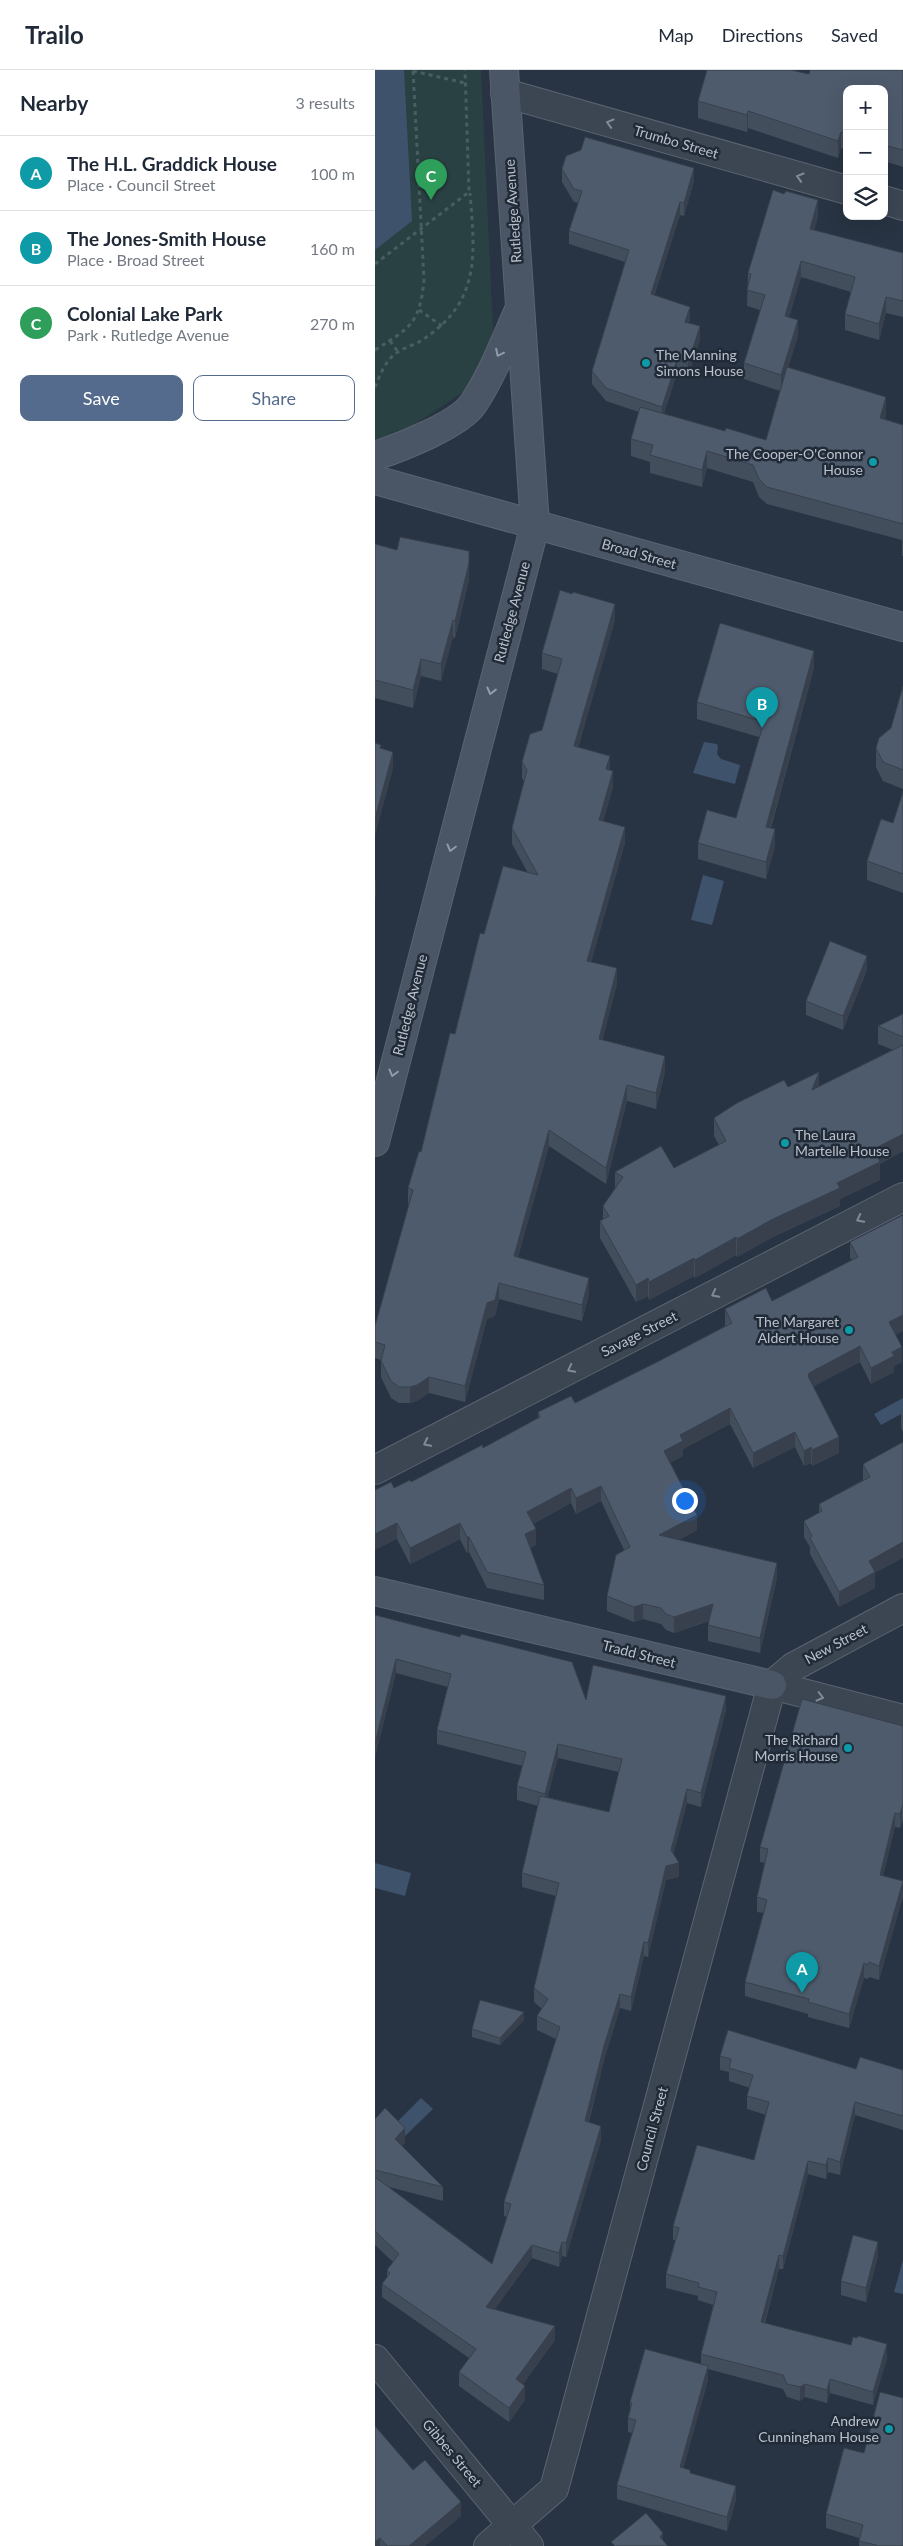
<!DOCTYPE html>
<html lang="en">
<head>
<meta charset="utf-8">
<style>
  :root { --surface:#fff; --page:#f6f6f7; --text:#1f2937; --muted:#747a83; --line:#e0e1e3; --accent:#546b8d }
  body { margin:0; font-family:Lato,sans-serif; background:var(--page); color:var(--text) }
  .controls { position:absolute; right:15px; top:15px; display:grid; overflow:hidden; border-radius:10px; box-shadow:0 5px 20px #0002 }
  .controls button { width:45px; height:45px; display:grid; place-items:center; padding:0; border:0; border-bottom:1px solid var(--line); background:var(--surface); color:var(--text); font:25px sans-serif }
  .you { position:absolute; left:309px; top:1430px; width:18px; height:18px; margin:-12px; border:4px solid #fff; border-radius:50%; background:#1a73e8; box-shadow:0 0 0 8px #1a73e833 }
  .badge { display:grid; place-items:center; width:32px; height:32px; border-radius:50%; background:var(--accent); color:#fff; font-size:16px; font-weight:700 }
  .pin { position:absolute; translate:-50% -41px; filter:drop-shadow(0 1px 2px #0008) }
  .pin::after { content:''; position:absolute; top:26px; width:18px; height:15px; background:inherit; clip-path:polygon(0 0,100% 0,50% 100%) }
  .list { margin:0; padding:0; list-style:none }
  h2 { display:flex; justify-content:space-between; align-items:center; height:65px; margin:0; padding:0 20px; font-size:21px }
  h2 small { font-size:16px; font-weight:400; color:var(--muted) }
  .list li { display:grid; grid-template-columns:32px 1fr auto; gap:15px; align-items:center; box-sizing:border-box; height:75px; padding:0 20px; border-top:1px solid var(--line) }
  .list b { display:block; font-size:19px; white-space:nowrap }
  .list p { margin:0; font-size:16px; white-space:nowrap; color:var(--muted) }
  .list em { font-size:16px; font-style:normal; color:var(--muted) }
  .actions { display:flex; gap:10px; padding:15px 20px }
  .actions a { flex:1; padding:11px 0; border:1px solid var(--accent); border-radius:10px; text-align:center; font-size:18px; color:var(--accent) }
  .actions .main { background:var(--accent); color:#fff }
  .icon { flex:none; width:28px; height:28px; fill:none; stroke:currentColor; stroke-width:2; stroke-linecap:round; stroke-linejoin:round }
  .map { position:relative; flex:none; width:528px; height:2476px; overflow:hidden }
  header { display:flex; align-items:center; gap:30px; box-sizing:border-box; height:70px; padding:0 25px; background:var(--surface); border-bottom:1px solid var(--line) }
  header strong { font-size:24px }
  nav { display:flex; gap:28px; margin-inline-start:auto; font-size:18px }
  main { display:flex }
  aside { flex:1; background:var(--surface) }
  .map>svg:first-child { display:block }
  .green { fill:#2a4144 }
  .water { fill:#3e526c }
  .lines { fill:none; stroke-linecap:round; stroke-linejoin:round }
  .street-casing { stroke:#5b6470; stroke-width:30 }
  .secondary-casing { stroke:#5b6470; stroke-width:30 }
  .path { stroke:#485e60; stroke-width:3; stroke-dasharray:4 4; stroke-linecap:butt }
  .street { stroke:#3c4653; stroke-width:28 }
  .secondary { stroke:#4a5566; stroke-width:28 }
  .wall { fill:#434e5d; fill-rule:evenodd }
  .shaded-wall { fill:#37404c }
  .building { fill:#4e5b6c; stroke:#37404c }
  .oneway { stroke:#818a96 }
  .oneway2 { stroke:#939ba8 }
  .culture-dot { fill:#0f9aa8; stroke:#212b38; stroke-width:2 }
  .labels { text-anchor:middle; stroke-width:5; stroke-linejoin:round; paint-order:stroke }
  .street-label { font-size:14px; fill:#bac1cc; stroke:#212b38 }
  .poi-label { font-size:14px; fill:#bac1cc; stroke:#212b38; text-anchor:end }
</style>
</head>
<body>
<header>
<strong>Trailo</strong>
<nav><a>Map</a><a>Directions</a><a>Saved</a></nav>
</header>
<main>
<aside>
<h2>Nearby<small>3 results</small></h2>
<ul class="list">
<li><span class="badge" style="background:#0f9aa8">A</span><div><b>The H.L. Graddick House</b><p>Place · Council Street</p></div><em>100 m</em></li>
<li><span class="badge" style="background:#0f9aa8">B</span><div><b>The Jones-Smith House</b><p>Place · Broad Street</p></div><em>160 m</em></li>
<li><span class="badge" style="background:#2e9e5b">C</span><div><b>Colonial Lake Park</b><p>Park · Rutledge Avenue</p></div><em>270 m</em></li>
</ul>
<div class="actions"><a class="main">Save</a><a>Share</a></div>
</aside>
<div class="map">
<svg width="528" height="2476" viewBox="0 0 528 2476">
  <rect width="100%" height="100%" fill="#283443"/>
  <path class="green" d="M 0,0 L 106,0 L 118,260 L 114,283 L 103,303 L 88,322 L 40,354 L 0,371 Z"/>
  <g class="water">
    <path d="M 0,0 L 29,0 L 37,151 L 0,180 Z"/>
    <path d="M 329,672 L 342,674 L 343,678 L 342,684 L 346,689 L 365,695 L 360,714 L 318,703 Z"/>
    <path d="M 328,805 L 349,811 L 337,855 L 316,850 Z"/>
    <path d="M 528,1328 L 528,1343 L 506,1355 L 499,1344 Z"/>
    <path d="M 0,1793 L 36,1803 L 30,1826 L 0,1818 Z"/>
    <path d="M 46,2028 L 58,2039 L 30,2066 L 19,2055 Z"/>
    <path d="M 528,2190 L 528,2224 L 519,2222 Z"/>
  </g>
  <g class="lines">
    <defs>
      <g id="street">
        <path d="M 130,23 L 472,120"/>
        <path d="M 509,130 L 528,136"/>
        <path d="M 0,1400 L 528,1127"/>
        <path d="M 397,1615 L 418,1597 L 528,1538"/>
        <path d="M 397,1615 L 528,1649"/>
        <path d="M 0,2289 L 154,2476"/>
        <path d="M 113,2476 L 179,2419 L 397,1615"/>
      </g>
      <g id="secondary">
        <path d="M 0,386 C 24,378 84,355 98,334 C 117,306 130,271 144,240"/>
        <path d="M 0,410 L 528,557"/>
        <path d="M 0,1072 L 160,455 L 129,0"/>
        <path d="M 0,1521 L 397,1615"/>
      </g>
    </defs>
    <use href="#street" class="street-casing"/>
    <use href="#secondary" class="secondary-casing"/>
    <g class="path">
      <path d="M 38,1 L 90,13"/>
      <path d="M 0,194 L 94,122 L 90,0"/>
      <path d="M 44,240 L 67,256"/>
      <path d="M 15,271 L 23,282"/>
      <path d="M 0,280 C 35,258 45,253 49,210 L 38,0"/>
      <path d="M 0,317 C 5,305 11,289 23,282 C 30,277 40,275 47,270 C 106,232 100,185 95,123"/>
    </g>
    <use href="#street" class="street"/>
    <use href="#secondary" class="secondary"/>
  </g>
  <g class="wall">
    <path d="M 528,0 L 528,97 L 509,91 L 509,19 L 472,19 L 472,80 L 466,78 L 463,88 L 373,58 L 372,62 L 323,48 L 323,31 L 434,4 Z"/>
    <path d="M 187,99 L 319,111 L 309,146 L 305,145 L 279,225 L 315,249 L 314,253 L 325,269 L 313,307 L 302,303 L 289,344 L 350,361 L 391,370 L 405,321 L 369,309 L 369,293 L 385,240 L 372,236 L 373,203 L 443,146 L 439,160 L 528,183 L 528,247 L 511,243 L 504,270 L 470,260 L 470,244 L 476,222 L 426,207 L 414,247 L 423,266 L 413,297 L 511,344 L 510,349 L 528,355 L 528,486 L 527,486 L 527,470 L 392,434 L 384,427 L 378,412 L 332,398 L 327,417 L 275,403 L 275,392 L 256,386 L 256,369 L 264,342 L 231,331 L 217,314 L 217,301 L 250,192 L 194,174 L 194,161 L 203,133 L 199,132 L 187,112 Z"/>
    <path d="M 0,474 L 94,510 L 80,568 L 78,567 L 66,611 L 46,606 L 38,638 L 0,628 Z"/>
    <path d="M 240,550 L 203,678 L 235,700 L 238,717 L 228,751 L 250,773 L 216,892 L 242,914 L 227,970 L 290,1002 L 281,1039 L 252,1031 L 231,1114 L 174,1076 L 143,1187 L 214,1224 L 207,1251 L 124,1229 L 120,1246 L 112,1249 L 90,1332 L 54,1323 L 42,1331 L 35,1333 L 24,1333 L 16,1328 L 6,1307 L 6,1290 L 0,1288 L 0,1256 L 34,1134 L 33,1134 L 33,1118 L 46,1082 L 80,964 L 109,864 L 153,803 L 137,774 L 137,758 L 149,711 L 147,708 L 147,692 L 167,660 L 183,604 L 167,599 L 167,583 Z"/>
    <path d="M 439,598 L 396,758 L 400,776 L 391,809 L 323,789 L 323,773 L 361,748 L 384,667 L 322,649 L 322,632 Z"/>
    <path d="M 528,616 L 528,719 L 508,711 L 501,697 L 501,678 L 516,658 Z"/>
    <path d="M 528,721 L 528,823 L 492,810 L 492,791 L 518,753 Z"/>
    <path d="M 492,900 L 468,960 L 431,945 L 431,931 Z"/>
    <path d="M 528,944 L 528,1081 L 505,1094 L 505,1110 L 465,1129 L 465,1136 L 398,1167 L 362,1187 L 361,1185 L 320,1208 L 319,1206 L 274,1230 L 273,1226 L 261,1232 L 225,1168 L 225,1151 L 228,1149 L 228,1136 L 240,1119 L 240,1102 L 299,1098 L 344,1075 L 339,1066 L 339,1048 L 413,1017 L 444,1016 L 518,980 L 503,974 L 503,956 Z"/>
    <path d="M 528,1145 L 528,1261 L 520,1265 L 527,1292 L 519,1296 L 519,1302 L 496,1314 L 485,1292 L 438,1316 L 464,1383 L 437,1396 L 436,1393 L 429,1396 L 420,1377 L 378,1398 L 355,1354 L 308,1379 L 308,1386 L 295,1393 L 322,1460 L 304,1470 L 402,1508 L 385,1583 L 333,1571 L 333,1555 L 334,1551 L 299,1563 L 291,1560 L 286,1554 L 268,1549 L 259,1552 L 232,1541 L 232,1526 L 249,1480 L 226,1431 L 201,1444 L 196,1433 L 158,1454 L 161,1475 L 155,1478 L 169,1515 L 169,1530 L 112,1518 L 94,1482 L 92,1483 L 85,1469 L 35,1494 L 22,1469 L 19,1418 L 36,1412 L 108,1378 L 163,1348 L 163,1342 L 200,1333 L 286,1290 L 350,1256 L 350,1239 L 397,1231 L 477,1190 L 475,1188 L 475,1172 Z"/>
    <path d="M 528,1341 L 528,1362 L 526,1358 L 526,1342 Z"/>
    <path d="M 528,1372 L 500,1503 L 500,1518 L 464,1537 L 435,1484 L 435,1477 L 429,1467 L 429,1451 L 444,1443 L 444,1434 L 488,1410 L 488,1394 Z"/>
    <path d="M 0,1545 L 211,1630 L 351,1640 L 326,1737 L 312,1733 L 298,1784 L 304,1807 L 291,1810 L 273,1887 L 269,1886 L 256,1941 L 245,1938 L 229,1990 L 214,2052 L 226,2070 L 191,2187 L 187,2186 L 184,2197 L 157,2188 L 120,2239 L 180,2270 L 148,2314 L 150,2330 L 134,2352 L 84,2316 L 84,2302 L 94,2288 L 7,2227 L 7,2214 L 12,2207 L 12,2200 L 18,2192 L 0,2175 L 0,2049 L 30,2072 L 27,2076 L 68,2117 L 68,2131 L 14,2117 L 117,2194 L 132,2147 L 129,2146 L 129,2132 L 181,1969 L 162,1960 L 162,1946 L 167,1939 L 159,1932 L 159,1918 L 181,1826 L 147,1817 L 147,1803 L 163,1736 L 142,1730 L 142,1716 L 148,1696 L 62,1674 L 62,1660 L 73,1617 L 21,1603 L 0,1687 ZM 183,1688 L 244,1702 L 234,1742 L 172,1727 Z"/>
    <path d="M 528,1656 L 528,1749 L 525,1758 L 520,1757 L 508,1806 L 528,1826 L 504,1910 L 494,1907 L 493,1909 L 489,1908 L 474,1958 L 433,1947 L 433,1944 L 370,1926 L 370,1912 L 389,1843 L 382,1842 L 382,1827 L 390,1793 L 385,1792 L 385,1777 Z"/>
    <path d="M 149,1950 L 125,1975 L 97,1967 L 97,1959 Z"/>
    <path d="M 345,1986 L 481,1999 L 528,2000 L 528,2060 L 480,2045 L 465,2105 L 453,2102 L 451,2109 L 433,2104 L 408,2199 L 404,2199 L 390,2253 L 512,2288 L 498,2335 L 455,2323 L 452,2333 L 430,2327 L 425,2331 L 412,2327 L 408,2319 L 333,2299 L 333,2310 L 308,2398 L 361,2430 L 352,2461 L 242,2429 L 242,2415 L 257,2363 L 253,2362 L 253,2348 L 255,2341 L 255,2332 L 326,2294 L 326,2284 L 338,2235 L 323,2230 L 323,2226 L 291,2218 L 291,2204 L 300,2170 L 298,2170 L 298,2156 L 379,2090 L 391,2045 L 372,2039 L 372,2026 L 375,2018 L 354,2011 L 354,2002 L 345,2000 Z"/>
    <path d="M 503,2186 L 491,2232 L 466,2225 L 466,2211 Z"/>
    <path d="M 489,2383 L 528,2476 L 484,2476 L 484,2468 L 451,2458 L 451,2444 Z"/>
    <path d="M 38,2400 L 86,2446 L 50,2476 L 0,2476 Z"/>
  </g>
  <g class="shaded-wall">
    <path d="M 373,41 L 373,58 L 372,62 L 372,45 Z"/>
    <path d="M 466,62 L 466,78 L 463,88 L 463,71 Z"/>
    <path d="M 319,98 L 319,111 L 309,146 L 309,133 Z"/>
    <path d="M 443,130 L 443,146 L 435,175 L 435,159 Z"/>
    <path d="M 305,132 L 305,145 L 276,237 L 276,224 Z"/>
    <path d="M 426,191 L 426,207 L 410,262 L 410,246 Z"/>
    <path d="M 511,227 L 511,243 L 504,270 L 504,254 Z"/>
    <path d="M 315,237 L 315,249 L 310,265 L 310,252 Z"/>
    <path d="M 423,250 L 423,266 L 406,321 L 406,305 Z"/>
    <path d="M 325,256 L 325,269 L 313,307 L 313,294 Z"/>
    <path d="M 302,290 L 302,303 L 287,350 L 287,337 Z"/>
    <path d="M 511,327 L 511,344 L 505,365 L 505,348 Z"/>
    <path d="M 332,381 L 332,398 L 327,417 L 327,400 Z"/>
    <path d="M 94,493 L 94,510 L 80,568 L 80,551 Z"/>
    <path d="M 240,534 L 240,550 L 199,692 L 199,676 Z"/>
    <path d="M 78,550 L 78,567 L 66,611 L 66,594 Z"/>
    <path d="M 439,581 L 439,598 L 391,773 L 391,757 Z"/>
    <path d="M 46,589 L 46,606 L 38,638 L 38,620 Z"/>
    <path d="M 18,682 L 18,699 L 0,766 L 0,749 Z"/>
    <path d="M 235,686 L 235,702 L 231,699 Z"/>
    <path d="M 238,701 L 238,717 L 224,766 L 224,750 Z"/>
    <path d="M 250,757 L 250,773 L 212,907 L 212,891 Z"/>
    <path d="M 400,759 L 400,776 L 391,809 L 391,792 Z"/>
    <path d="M 1,809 L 1,826 L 0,829 L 0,812 Z"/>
    <path d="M 492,886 L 492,900 L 468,960 L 468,946 Z"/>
    <path d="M 242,898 L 242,914 L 224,985 L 224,969 Z"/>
    <path d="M 290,986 L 290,1002 L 281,1039 L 281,1023 Z"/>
    <path d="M 444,1002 L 444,1020 L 437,1020 Z"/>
    <path d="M 252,1015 L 252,1031 L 231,1114 L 231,1098 Z"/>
    <path d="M 174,1060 L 174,1076 L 139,1202 L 139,1186 Z"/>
    <path d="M 528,1064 L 528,1081 L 505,1094 L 505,1110 L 465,1129 L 465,1136 L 398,1167 L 362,1187 L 362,1169 L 462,1113 L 499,1079 Z"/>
    <path d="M 361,1167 L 361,1185 L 320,1208 L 320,1190 Z"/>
    <path d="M 319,1188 L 319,1206 L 274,1230 L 274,1212 Z"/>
    <path d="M 214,1208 L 214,1224 L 207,1251 L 207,1235 Z"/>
    <path d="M 273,1208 L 273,1226 L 261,1232 L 261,1215 Z"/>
    <path d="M 124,1213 L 124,1229 L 120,1246 L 112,1249 L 90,1332 L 90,1316 L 112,1233 Z"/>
    <path d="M 528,1245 L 528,1261 L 514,1268 L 514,1252 Z"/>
    <path d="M 485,1276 L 485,1292 L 434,1319 L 433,1306 L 434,1303 Z"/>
    <path d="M 527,1277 L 527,1292 L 519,1296 L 519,1302 L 496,1314 L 496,1298 L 517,1282 Z"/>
    <path d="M 54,1307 L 54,1323 L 42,1331 L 35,1333 L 35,1317 Z"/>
    <path d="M 355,1338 L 355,1354 L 308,1379 L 308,1386 L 289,1396 L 289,1381 L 305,1365 Z"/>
    <path d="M 420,1362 L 420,1377 L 378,1398 L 378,1383 Z"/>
    <path d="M 464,1367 L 464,1383 L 437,1396 L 437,1380 Z"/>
    <path d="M 436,1377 L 436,1393 L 429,1396 L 429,1381 Z"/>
    <path d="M 226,1416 L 226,1431 L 201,1444 L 201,1428 Z"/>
    <path d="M 196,1418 L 196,1433 L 152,1457 L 152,1442 Z"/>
    <path d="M 322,1445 L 322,1460 L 284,1481 L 284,1465 Z"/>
    <path d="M 22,1453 L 22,1469 L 0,1480 L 0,1464 Z"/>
    <path d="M 85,1453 L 85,1469 L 35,1494 L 35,1478 Z"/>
    <path d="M 161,1459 L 161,1475 L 150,1480 L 150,1464 Z"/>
    <path d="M 92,1467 L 94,1467 L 94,1482 L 92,1483 Z"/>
    <path d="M 528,1472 L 528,1488 L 500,1503 L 500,1518 L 464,1537 L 464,1522 L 494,1491 Z"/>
    <path d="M 402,1493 L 402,1508 L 385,1583 L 385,1568 Z"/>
    <path d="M 268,1534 L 268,1549 L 259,1552 L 259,1537 Z"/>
    <path d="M 338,1534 L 338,1549 L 299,1563 L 299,1547 Z"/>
    <path d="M 21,1589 L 21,1603 L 0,1687 L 0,1673 Z"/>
    <path d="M 351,1626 L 351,1640 L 326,1737 L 326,1723 Z"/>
    <path d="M 183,1674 L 183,1688 L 170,1738 L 170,1724 Z"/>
    <path d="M 312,1719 L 312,1733 L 296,1794 L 296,1780 Z"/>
    <path d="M 527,1734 L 527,1748 L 525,1758 L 525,1744 Z"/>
    <path d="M 520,1743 L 520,1757 L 505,1819 L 505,1805 Z"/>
    <path d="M 304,1793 L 304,1807 L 291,1810 L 273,1887 L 273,1873 L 291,1796 Z"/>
    <path d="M 528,1811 L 528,1826 L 504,1910 L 504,1896 Z"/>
    <path d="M 269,1872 L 269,1886 L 256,1941 L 256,1927 Z"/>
    <path d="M 489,1893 L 489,1908 L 474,1958 L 474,1944 Z"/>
    <path d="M 245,1924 L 245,1938 L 229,1990 L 210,2065 L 210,2051 L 229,1976 Z"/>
    <path d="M 149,1942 L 149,1950 L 125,1975 L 125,1968 Z"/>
    <path d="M 480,2032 L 480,2045 L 465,2105 L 465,2092 Z"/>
    <path d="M 226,2056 L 226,2070 L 191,2187 L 191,2173 Z"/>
    <path d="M 30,2058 L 30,2072 L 20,2083 L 20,2069 Z"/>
    <path d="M 453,2088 L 453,2102 L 451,2109 L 451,2095 Z"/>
    <path d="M 433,2091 L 433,2104 L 408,2199 L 408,2186 Z"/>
    <path d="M 187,2172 L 187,2186 L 184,2197 L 184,2183 Z"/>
    <path d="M 503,2172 L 503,2186 L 491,2232 L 491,2218 Z"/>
    <path d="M 157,2175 L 157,2188 L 111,2251 L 111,2237 Z"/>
    <path d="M 404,2185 L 404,2199 L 386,2265 L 386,2252 Z"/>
    <path d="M 180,2256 L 180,2270 L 141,2323 L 141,2309 Z"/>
    <path d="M 512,2274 L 512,2288 L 498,2335 L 498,2322 Z"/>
    <path d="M 333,2296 L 333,2310 L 305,2411 L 305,2397 Z"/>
    <path d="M 455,2309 L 455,2323 L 452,2333 L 452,2320 Z"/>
    <path d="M 430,2314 L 430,2327 L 425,2331 L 425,2317 Z"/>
    <path d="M 150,2316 L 150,2330 L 134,2352 L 134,2338 Z"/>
    <path d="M 361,2416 L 361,2430 L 352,2461 L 352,2447 Z"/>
    <path d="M 86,2432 L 86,2446 L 50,2476 L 34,2476 Z"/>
    <path d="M 288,2463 L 288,2476 L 285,2467 Z"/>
    <path d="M 5,2468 L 5,2476 L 0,2476 L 0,2472 Z"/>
  </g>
  <g class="building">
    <path d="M 332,0 L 416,0 L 434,4 L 435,0 L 528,0 L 528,80 L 509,75 L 509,19 L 472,19 L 472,63 L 466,62 L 463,71 L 373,41 L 372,45 L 323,31 Z"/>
    <path d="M 210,67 L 319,98 L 309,133 L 305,132 L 276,224 L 315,237 L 310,252 L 325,256 L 313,294 L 302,290 L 287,337 L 231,318 L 217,301 L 254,180 L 194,161 L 207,121 L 199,119 L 187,99 L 191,86 L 206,80 Z"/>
    <path d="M 398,120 L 409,124 L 411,121 L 443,130 L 435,159 L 528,183 L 528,231 L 511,227 L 504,254 L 470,244 L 480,207 L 426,191 L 410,246 L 423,250 L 406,305 L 369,293 L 390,225 L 372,220 L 376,204 L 373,203 Z"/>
    <path d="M 412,297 L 511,327 L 505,348 L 528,355 L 528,454 L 392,417 L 384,409 L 378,395 L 332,381 L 327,400 L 275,385 L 278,375 L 256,369 L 265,337 L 350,361 L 351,358 L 391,370 Z"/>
    <path d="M 25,467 L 94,481 L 94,493 L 80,551 L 78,550 L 66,594 L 46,589 L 38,620 L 0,610 L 0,474 L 22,480 Z"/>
    <path d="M 185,520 L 197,524 L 198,522 L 240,534 L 199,676 L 235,686 L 231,699 L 238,701 L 224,750 L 250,757 L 212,891 L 242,898 L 224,969 L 290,986 L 281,1023 L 252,1015 L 231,1098 L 174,1060 L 139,1186 L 214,1208 L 207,1235 L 124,1213 L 120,1230 L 112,1233 L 90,1316 L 54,1307 L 42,1315 L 35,1317 L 24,1317 L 16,1311 L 6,1291 L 10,1275 L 0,1272 L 0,1256 L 38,1120 L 33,1118 L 44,1081 L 46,1082 L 75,963 L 80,964 L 105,863 L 109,864 L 128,796 L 163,805 L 137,758 L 152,700 L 147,692 L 155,664 L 167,660 L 187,589 L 167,583 Z"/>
    <path d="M 345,553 L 439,581 L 391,757 L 400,759 L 391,792 L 323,773 L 332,740 L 361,748 L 389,652 L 322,632 Z"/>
    <path d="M 528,616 L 528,700 L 508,692 L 501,678 L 504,668 L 516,658 Z"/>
    <path d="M 0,673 L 6,675 L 5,678 L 18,682 L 0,749 Z"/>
    <path d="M 528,722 L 528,804 L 492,791 L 506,749 L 518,753 Z"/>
    <path d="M 455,871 L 492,886 L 468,946 L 431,931 Z"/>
    <path d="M 528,944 L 528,967 L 503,956 Z"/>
    <path d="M 528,975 L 528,1064 L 499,1079 L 505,1092 L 462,1113 L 465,1118 L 398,1149 L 362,1169 L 361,1167 L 320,1190 L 319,1188 L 274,1212 L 273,1208 L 261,1215 L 225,1151 L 234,1146 L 228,1136 L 248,1107 L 240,1102 L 286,1076 L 299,1098 L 351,1071 L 339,1048 L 362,1033 L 409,1010 L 413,1017 L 444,1002 L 437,1020 Z"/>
    <path d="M 528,1145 L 528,1245 L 514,1252 L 527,1277 L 517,1282 L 519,1286 L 496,1298 L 485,1276 L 434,1303 L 433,1306 L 464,1367 L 437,1380 L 436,1377 L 429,1381 L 420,1362 L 378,1383 L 355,1338 L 305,1365 L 308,1371 L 289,1381 L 322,1445 L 284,1465 L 402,1493 L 385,1568 L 333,1555 L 338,1534 L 299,1547 L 291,1544 L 286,1538 L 268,1534 L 259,1537 L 232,1526 L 241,1485 L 255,1477 L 226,1416 L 201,1428 L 196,1418 L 152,1442 L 161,1459 L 150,1464 L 169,1515 L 112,1502 L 94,1467 L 92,1467 L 85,1453 L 35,1478 L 22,1453 L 0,1464 L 0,1420 L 16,1412 L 19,1418 L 35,1410 L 36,1412 L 107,1375 L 108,1378 L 165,1347 L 163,1342 L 196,1326 L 200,1333 L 286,1290 L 357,1253 L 350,1239 L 391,1218 L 397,1231 L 483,1187 L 475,1172 Z"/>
    <path d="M 528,1372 L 528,1472 L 494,1491 L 500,1502 L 464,1522 L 435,1468 L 437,1466 L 429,1451 L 447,1441 L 444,1434 L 495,1407 L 488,1394 Z"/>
    <path d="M 0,1545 L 85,1567 L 86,1564 L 197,1592 L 211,1630 L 218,1595 L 351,1626 L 326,1723 L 312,1719 L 296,1780 L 304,1793 L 291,1796 L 273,1873 L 269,1872 L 256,1927 L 245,1924 L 229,1976 L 210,2051 L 226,2056 L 191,2173 L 187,2172 L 184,2183 L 157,2175 L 111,2237 L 180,2256 L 141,2309 L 150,2316 L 134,2338 L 84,2302 L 101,2279 L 7,2214 L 15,2203 L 12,2200 L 24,2184 L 0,2161 L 0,2107 L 117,2194 L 136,2134 L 129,2132 L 185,1957 L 162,1946 L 173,1929 L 159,1918 L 184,1813 L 147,1803 L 165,1726 L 234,1742 L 247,1689 L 183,1674 L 170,1724 L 142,1716 L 151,1682 L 62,1660 L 76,1604 L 21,1589 L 0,1673 Z"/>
    <path d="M 427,1629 L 528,1656 L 528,1734 L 525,1744 L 520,1743 L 505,1805 L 528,1811 L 504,1896 L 494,1892 L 493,1895 L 489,1893 L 474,1944 L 433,1932 L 434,1929 L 370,1912 L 392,1830 L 382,1827 L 393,1779 L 385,1777 Z"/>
    <path d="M 105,1930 L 149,1942 L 125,1968 L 97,1959 Z"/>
    <path d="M 353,1960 L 481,1999 L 485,1987 L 528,2000 L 528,2046 L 480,2032 L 465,2092 L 453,2088 L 451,2095 L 433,2091 L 408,2186 L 404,2185 L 386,2252 L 476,2275 L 478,2267 L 482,2268 L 483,2266 L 512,2274 L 498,2322 L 455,2309 L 452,2320 L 430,2314 L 425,2317 L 412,2314 L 408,2305 L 326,2284 L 342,2222 L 323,2217 L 324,2213 L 291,2204 L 304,2158 L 298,2156 L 322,2075 L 379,2090 L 394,2032 L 372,2026 L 378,2005 L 354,1998 L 356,1989 L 345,1986 Z"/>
    <path d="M 10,2038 L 30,2058 L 20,2069 L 68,2117 L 0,2100 L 0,2049 Z"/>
    <path d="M 478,2165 L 503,2172 L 491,2218 L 466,2211 Z"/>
    <path d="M 270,2279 L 333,2296 L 305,2397 L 315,2400 L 315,2403 L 361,2416 L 352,2447 L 242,2415 L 261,2350 L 253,2348 L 257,2333 L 255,2332 Z"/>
    <path d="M 505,2322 L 528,2328 L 528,2476 L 501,2476 L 501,2475 L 484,2471 L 488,2455 L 451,2444 L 469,2378 L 489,2383 Z"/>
    <path d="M 0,2356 L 38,2400 L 50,2390 L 86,2432 L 34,2476 L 12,2476 L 5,2468 L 0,2472 Z"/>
    <path d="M 271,2443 L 288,2463 L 285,2467 L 293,2476 L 240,2476 L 236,2472 Z"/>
  </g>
  <defs><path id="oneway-chevron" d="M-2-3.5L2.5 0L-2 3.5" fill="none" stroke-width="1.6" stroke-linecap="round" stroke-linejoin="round" transform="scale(1.25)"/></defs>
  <g class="oneway">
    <use href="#oneway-chevron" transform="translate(235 53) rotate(-164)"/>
    <use href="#oneway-chevron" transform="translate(425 107) rotate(-164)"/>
    <use href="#oneway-chevron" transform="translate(485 1149) rotate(153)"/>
    <use href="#oneway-chevron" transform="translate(340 1224) rotate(153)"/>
    <use href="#oneway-chevron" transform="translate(196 1299) rotate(153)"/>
    <use href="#oneway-chevron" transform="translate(52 1373) rotate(153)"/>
    <use href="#oneway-chevron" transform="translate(445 1627) rotate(14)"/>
  </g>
  <g class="oneway2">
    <use href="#oneway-chevron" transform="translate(124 283) rotate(116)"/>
    <use href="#oneway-chevron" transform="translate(116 621) rotate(104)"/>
    <use href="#oneway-chevron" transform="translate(76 778) rotate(105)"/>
    <use href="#oneway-chevron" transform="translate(18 1003) rotate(105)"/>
  </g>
  <g class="culture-dot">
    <circle cx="271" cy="293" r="5"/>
    <circle cx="498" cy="392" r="5"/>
    <circle cx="410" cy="1073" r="5"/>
    <circle cx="474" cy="1260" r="5"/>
    <circle cx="473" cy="1678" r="5"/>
    <circle cx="514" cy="2359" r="5"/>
  </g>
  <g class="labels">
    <g class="street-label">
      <text transform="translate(301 72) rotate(16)" y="5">Trumbo Street</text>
      <text transform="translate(138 141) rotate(-94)" y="5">Rutledge Avenue</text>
      <text transform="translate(264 484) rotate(16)" y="5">Broad Street</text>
      <text transform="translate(137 542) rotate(-75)" y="5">Rutledge Avenue</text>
      <text transform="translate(35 935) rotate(-76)" y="5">Rutledge Avenue</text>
      <text transform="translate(264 1264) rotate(-27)" y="5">Savage Street</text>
      <text transform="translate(461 1574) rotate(-28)" y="5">New Street</text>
      <text transform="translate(264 1584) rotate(14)" y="5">Tradd Street</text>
      <text transform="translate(277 2059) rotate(-75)" y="5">Council Street</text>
      <text transform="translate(77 2383) rotate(50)" y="5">Gibbes Street</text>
    </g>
    <g class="poi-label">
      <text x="281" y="290" text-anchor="start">The Manning<tspan x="281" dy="16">Simons House</tspan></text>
      <text x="488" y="389">The Cooper-O'Connor<tspan x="488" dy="16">House</tspan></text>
      <text x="420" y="1070" text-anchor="start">The Laura<tspan x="420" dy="16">Martelle House</tspan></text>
      <text x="464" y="1257">The Margaret<tspan x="464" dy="16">Aldert House</tspan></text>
      <text x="463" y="1675">The Richard<tspan x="463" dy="16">Morris House</tspan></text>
      <text x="504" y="2356">Andrew<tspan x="504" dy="16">Cunningham House</tspan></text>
    </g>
  </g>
</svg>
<div class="controls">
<button>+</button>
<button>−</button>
<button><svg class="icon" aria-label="layers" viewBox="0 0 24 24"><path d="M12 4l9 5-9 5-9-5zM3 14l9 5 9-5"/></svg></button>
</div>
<div class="you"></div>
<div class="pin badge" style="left:427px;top:1923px;background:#0f9aa8">A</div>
<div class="pin badge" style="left:387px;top:658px;background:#0f9aa8">B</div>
<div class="pin badge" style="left:56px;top:130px;background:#2e9e5b">C</div>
</div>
</main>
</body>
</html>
